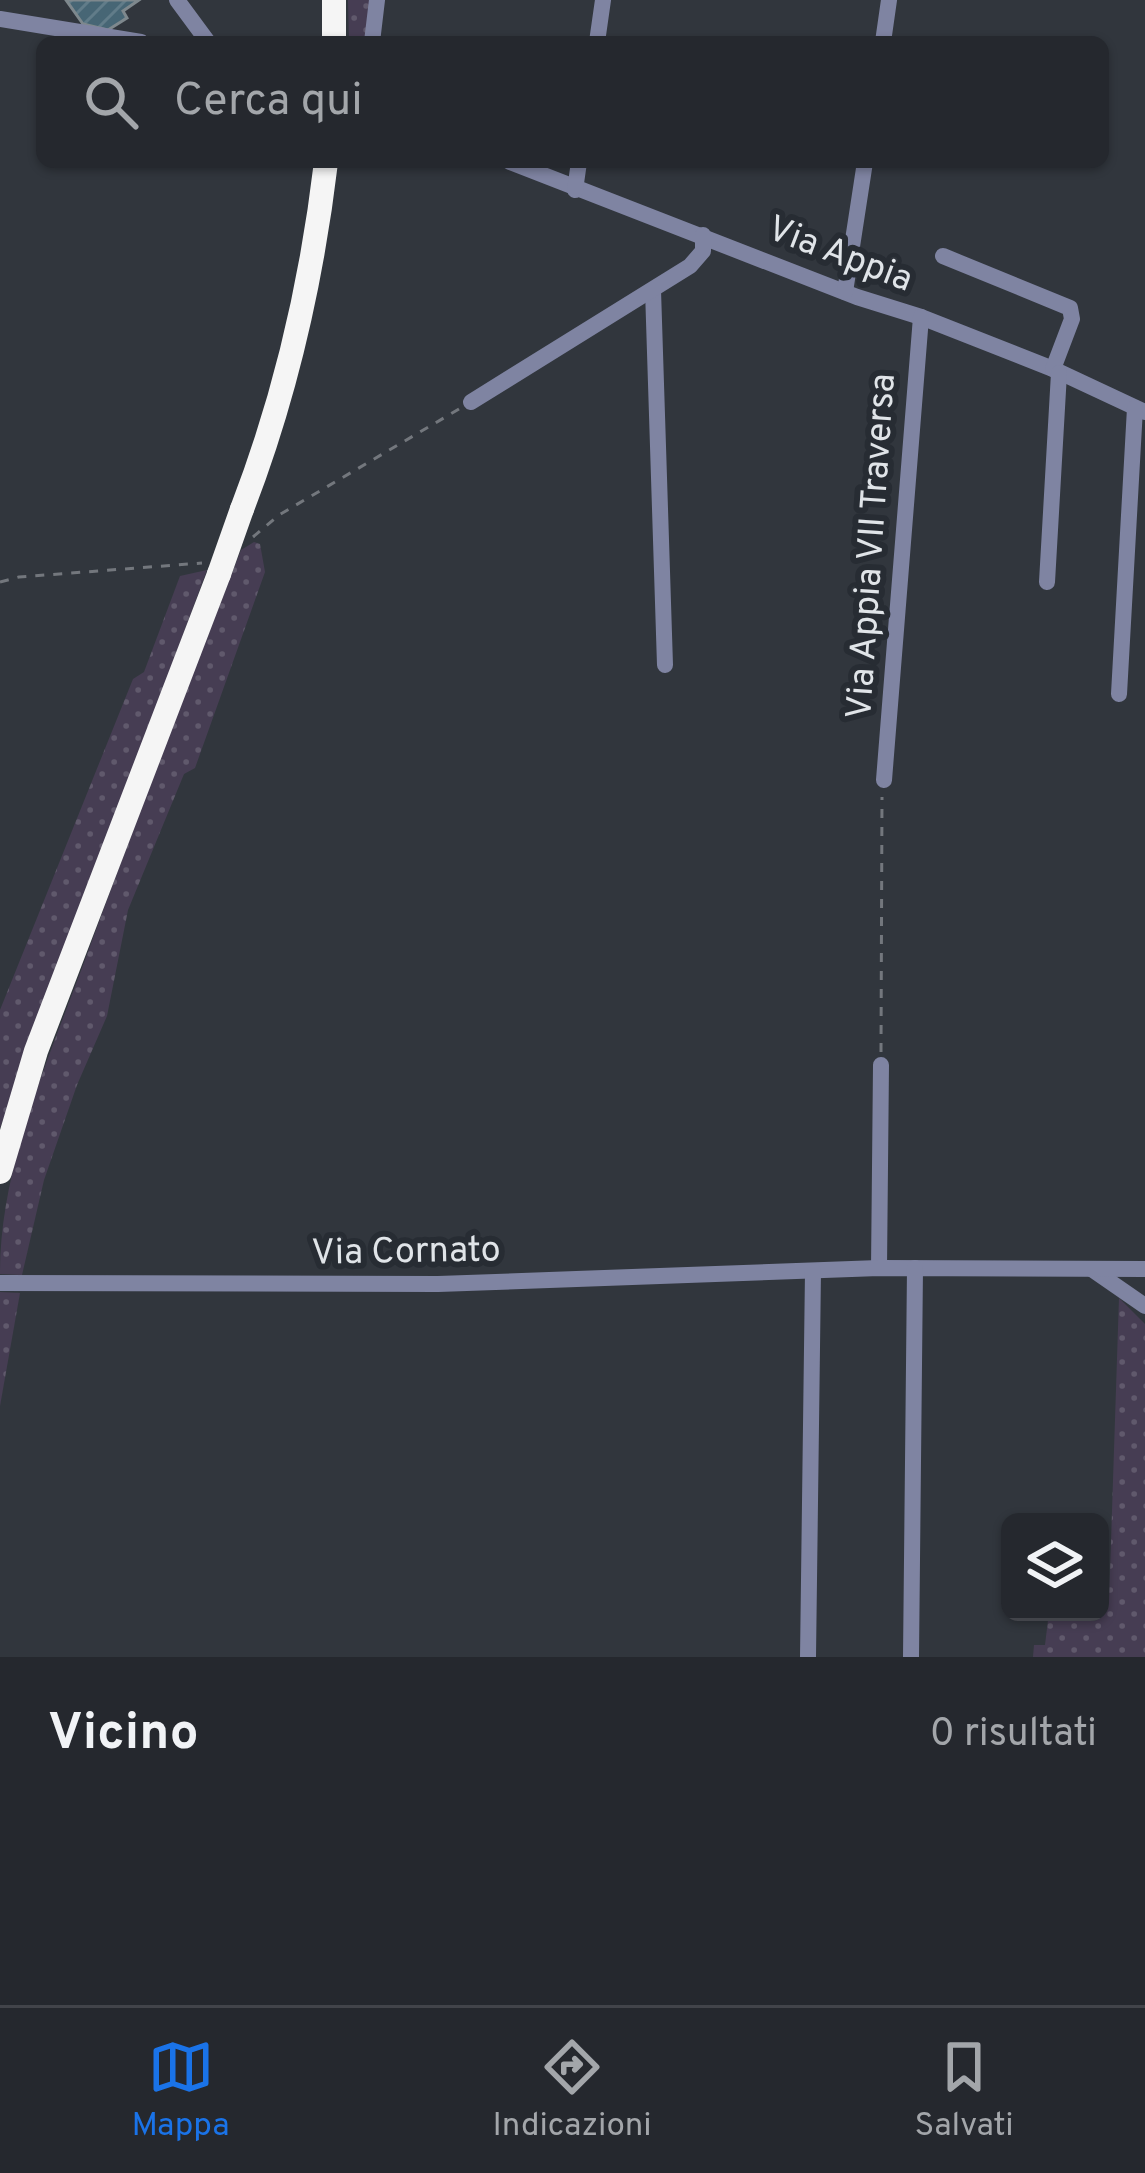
<!DOCTYPE html>
<html lang="it">
<head>
<meta charset="utf-8">
<style>
  :root { --surface:#25282e; --page:#2d3036; --text:#f1f3f6; --muted:#a3a6aa; --line:#42444a; --accent:#1a73e8 }
  body { margin:0; font-family:Overpass,sans-serif; background:var(--page); color:var(--text) }
  .controls { position:absolute; right:36px; bottom:36px; display:grid; overflow:hidden; border-radius:18px; box-shadow:0 3px 9px #0004 }
  .controls button { width:108px; height:108px; display:grid; place-items:center; padding:0; border:0; border-bottom:3px solid var(--line); background:var(--surface); color:var(--text); font:60px sans-serif }
  .list { margin:0; padding:0; list-style:none }
  h2 { display:flex; justify-content:space-between; align-items:center; height:156px; margin:0; padding:0 48px; font-size:51px }
  h2 small { font-size:39px; font-weight:400; color:var(--muted) }
  .icon { flex:none; width:66px; height:66px; fill:none; stroke:currentColor; stroke-width:2; stroke-linecap:round; stroke-linejoin:round }
  .map { position:relative; flex:none; width:1145px; height:1657px; overflow:hidden }
  .search { position:absolute; background:var(--surface); box-shadow:0 3px 9px #0004; left:36px; right:36px; top:36px; height:132px; display:flex; align-items:center; gap:30px; box-sizing:border-box; padding:0 42px; border-radius:18px; color:var(--muted); font-size:45px }
  .sheet { height:348px; background:var(--surface) }
  nav { display:flex; justify-content:space-around; align-items:center; box-sizing:border-box; height:168px; border-top:3px solid var(--line); background:var(--surface); font-size:33px; color:var(--muted) }
  nav a { display:grid; justify-items:center; gap:6px }
  nav .on { color:var(--accent) }
  .map>svg:first-child { display:block }
  .grass { fill:url(#grass-dots) }
  .building { fill:url(#building-hatch); stroke:#7e888d; stroke-width:3 }
  .lines { fill:none; stroke-linecap:round; stroke-linejoin:round }
  .path { stroke:#73777d; stroke-width:3; stroke-dasharray:9 9; stroke-linecap:butt }
  .minor { stroke:#7f84a2; stroke-width:16 }
  .highway { stroke:#f5f5f5; stroke-width:24 }
  .highway-bridge { stroke:#f5f5f5; stroke-width:24 }
  .labels { text-anchor:middle; stroke-width:12; stroke-linejoin:round; paint-order:stroke }
  .street-label { font-size:36px; fill:#e0e4e8; stroke:#272c33 }
</style>
</head>
<body>
<div class="map">
<svg width="1145" height="1657" viewBox="0 0 1145 1657">
  <defs>
    <pattern id="grass-dots" width="8" height="8" patternUnits="userSpaceOnUse" patternTransform="scale(3)"><rect width="8" height="8" fill="#463d53"/><path d="M2 2h.1M6 6h.1" fill="none" stroke="#60596c" stroke-width="1.8" stroke-linecap="round"/></pattern>
    <pattern id="building-hatch" width="6" height="6" patternUnits="userSpaceOnUse" patternTransform="scale(3)"><rect width="6" height="6" fill="#476675"/><path d="M-1 1l2-2M0 6l6-6M5 7l2-2" fill="none" stroke="#617c89"/></pattern>
  </defs>
  <rect width="100%" height="100%" fill="#31363d"/>
  <g class="grass">
    <path d="M 348,0 L 370,0 L 365,42 L 349,42 Z"/>
    <path d="M 254,542 L 260,544 L 265,572 L 195,768 L 184,774 L 128,910 L 107,1016 L 77,1085 L 44,1180 L 22,1275 L 0,1274 C 0,1168 46,1065 82,968 C 133,828 187,689 241,550 Z"/>
    <path d="M 207,570 L 0,1128 L 0,1010 L 133,679 L 144,672 L 180,576 Z"/>
    <path d="M 0,1292 L 20,1293 L 0,1406 Z"/>
    <path d="M 1119,1298 L 1145,1324 L 1145,1657 L 1033,1657 L 1034,1645 L 1045,1645 L 1049,1612 L 1100,1612 L 1100,1604 L 1109,1603 Z"/>
  </g>
  <path class="building" d="M 66,0 L 139,0 L 123,11 L 127,18 L 108,30 L 83,24 Z"/>
  <g class="lines">
    <g class="path">
      <path d="M 253,537 L 279,515 L 459,409"/>
      <path d="M 0,582 L 19,577 L 202,563"/>
      <path d="M 881,1052 L 882,797"/>
    </g>
    <g class="minor">
      <path d="M 177,0 L 208,42"/>
      <path d="M 0,19 L 141,42"/>
      <path d="M 372,42 L 377,0"/>
      <path d="M 597,42 L 603,0"/>
      <path d="M 883,42 L 889,0"/>
      <path d="M 510,162 L 857,297 L 921,317 L 1053,369 L 1145,412"/>
      <path d="M 575,190 L 579,162"/>
      <path d="M 943,256 L 1070,308 L 1072,319 L 1053,369"/>
      <path d="M 653,290 L 665,665"/>
      <path d="M 845,292 L 865,162"/>
      <path d="M 471,402 L 690,266 L 703,251 L 703,235"/>
      <path d="M 1047,582 L 1059,373"/>
      <path d="M 1119,694 L 1135,408"/>
      <path d="M 884,780 L 921,317"/>
      <path d="M 879,1268 L 881,1065"/>
      <path d="M 1093,1270 L 1145,1306"/>
      <path d="M 0,1283 L 438,1284 L 879,1268 L 1145,1269"/>
      <path d="M 808,1657 L 813,1271"/>
      <path d="M 911,1657 L 915,1268"/>
    </g>
    <g class="highway">
      <path d="M 334,0 L 334,42"/>
      <path d="M 242,509 C 285,398 312,280 326,162"/>
      <path d="M 0,1172 L 36,1051 L 219,574"/>
    </g>
    <path class="highway-bridge" d="M 219,574 L 242,509"/>
  </g>
  <g class="labels">
    <g class="street-label">
      <text transform="translate(841 252) rotate(21)" y="13">Via Appia</text>
      <text transform="translate(869 546) rotate(-86)" y="13">Via Appia VII Traversa</text>
      <text transform="translate(406 1249) rotate(-1)" y="13">Via Cornato</text>
    </g>
  </g>
</svg>
<div class="controls">
<button><svg class="icon" aria-label="layers" viewBox="0 0 24 24"><path d="M12 4l9 5-9 5-9-5zM3 14l9 5 9-5"/></svg></button>
</div>
<div class="search"><svg class="icon" aria-label="search" viewBox="0 0 24 24"><circle cx="10" cy="10" r="6"/><path d="M15 15l6 6"/></svg>Cerca qui</div>
</div>
<section class="sheet">
<h2>Vicino<small>0 risultati</small></h2>
<ul class="list">
</ul>
</section>
<nav>
<a class="on"><svg class="icon" aria-label="map" viewBox="0 0 24 24"><path d="M3 6l6-2 6 2 6-2v14l-6 2-6-2-6 2zM9 4v14M15 6v14"/></svg>Mappa</a>
<a><svg class="icon" aria-label="directions" viewBox="0 0 24 24"><path d="M12 3l9 9-9 9-9-9zM9 14v-3h6M13 9l2 2-2 2"/></svg>Indicazioni</a>
<a><svg class="icon" aria-label="saved" viewBox="0 0 24 24"><path d="M7 4h10v16l-5-4-5 4z"/></svg>Salvati</a>
</nav>
</body>
</html>
